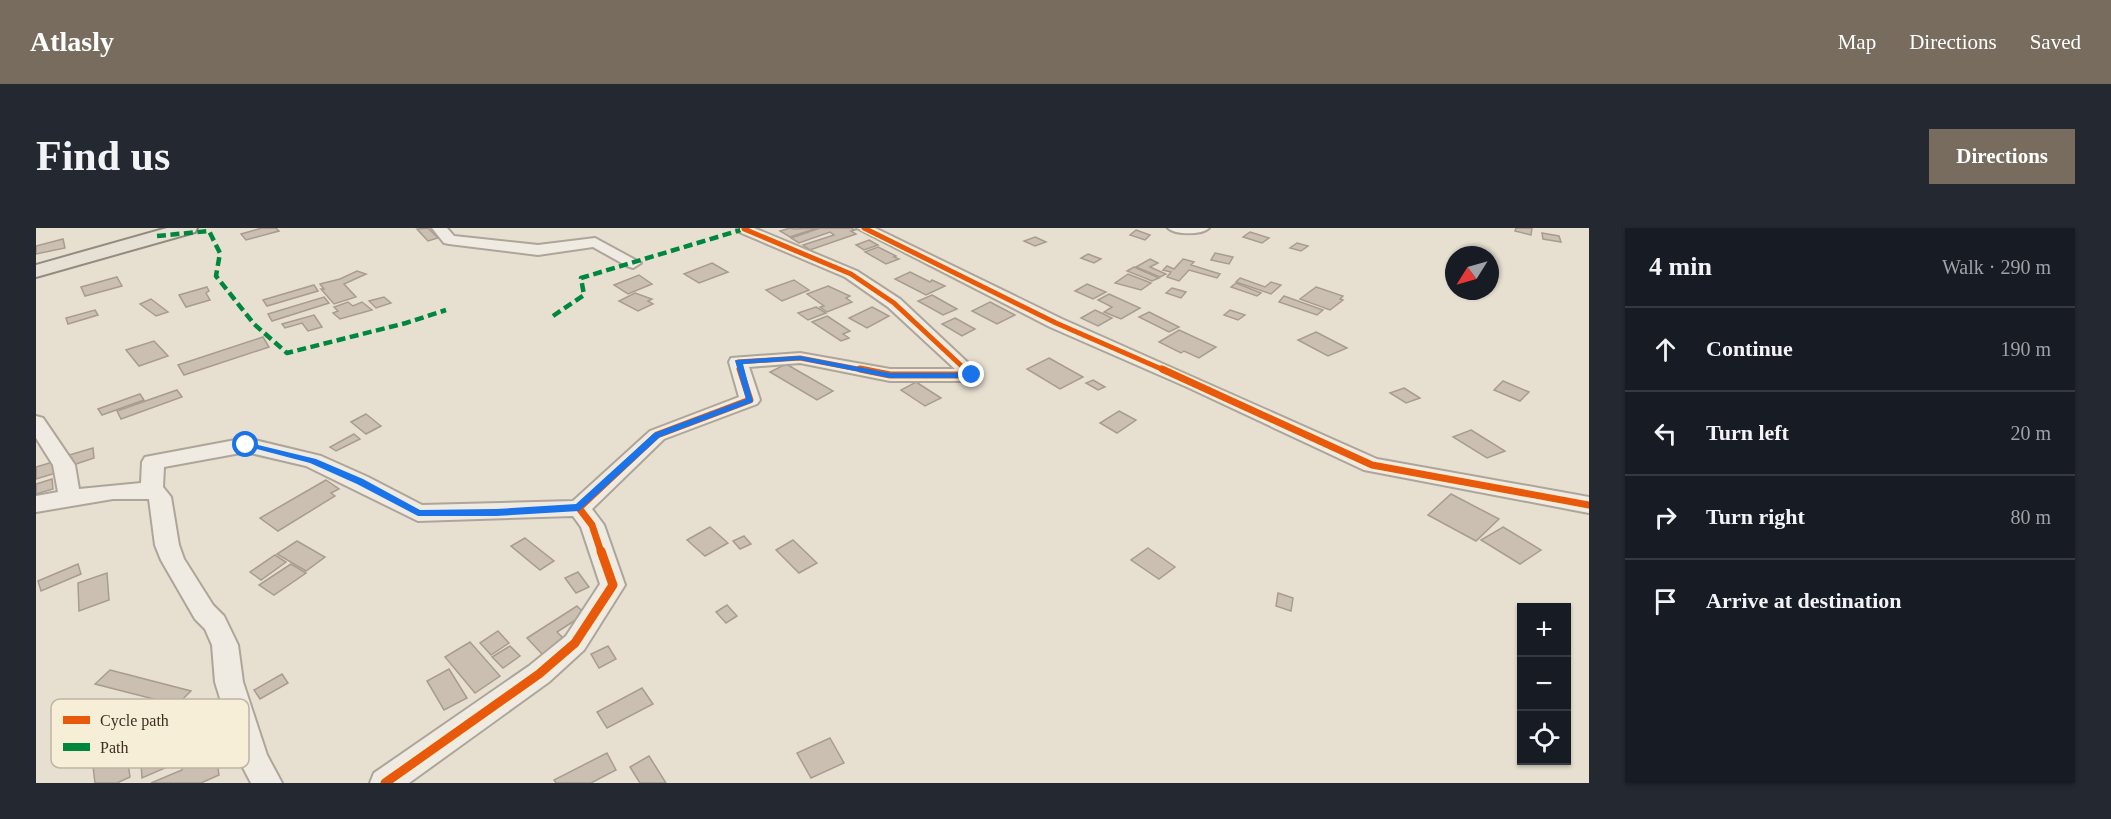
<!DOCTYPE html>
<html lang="en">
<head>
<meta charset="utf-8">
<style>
  :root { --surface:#171b24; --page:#242831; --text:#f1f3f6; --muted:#9ea1a6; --line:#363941; --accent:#786c5e }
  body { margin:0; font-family:"Times New Roman",serif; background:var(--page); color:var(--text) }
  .controls { position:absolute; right:18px; bottom:18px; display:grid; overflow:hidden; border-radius:0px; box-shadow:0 2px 4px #0004 }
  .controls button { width:54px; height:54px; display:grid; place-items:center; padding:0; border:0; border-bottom:2px solid var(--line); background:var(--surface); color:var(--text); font:30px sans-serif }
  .compass { position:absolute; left:1409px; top:18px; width:54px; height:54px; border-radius:50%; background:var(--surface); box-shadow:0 2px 4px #0004; rotate:233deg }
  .stop { position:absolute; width:18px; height:18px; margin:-14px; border:4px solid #1a73e8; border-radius:50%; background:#fff }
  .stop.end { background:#1a73e8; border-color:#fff; box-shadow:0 2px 6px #0008 }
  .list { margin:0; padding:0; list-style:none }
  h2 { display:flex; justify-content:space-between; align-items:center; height:78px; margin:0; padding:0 24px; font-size:26px }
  h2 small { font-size:20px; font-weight:400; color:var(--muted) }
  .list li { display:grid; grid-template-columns:39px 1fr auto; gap:18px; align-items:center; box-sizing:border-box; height:84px; padding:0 24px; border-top:2px solid var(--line) }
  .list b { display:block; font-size:22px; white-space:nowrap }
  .list em { font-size:20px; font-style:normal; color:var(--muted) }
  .icon { flex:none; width:33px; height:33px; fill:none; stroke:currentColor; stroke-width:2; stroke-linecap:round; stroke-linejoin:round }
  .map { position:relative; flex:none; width:1553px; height:555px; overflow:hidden; border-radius:0px }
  header { display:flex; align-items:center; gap:36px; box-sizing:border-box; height:84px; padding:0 30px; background:var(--accent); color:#fff }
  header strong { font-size:28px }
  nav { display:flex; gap:33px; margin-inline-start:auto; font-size:21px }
  .intro { display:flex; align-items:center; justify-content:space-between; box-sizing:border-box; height:144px; padding:0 36px }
  h1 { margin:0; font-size:42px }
  .button { padding:15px 27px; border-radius:0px; background:var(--accent); color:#fff; font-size:21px; font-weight:700 }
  main { display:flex; gap:36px; padding:0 36px }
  aside { flex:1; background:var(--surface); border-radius:0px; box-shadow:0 2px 4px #0004 }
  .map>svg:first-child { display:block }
  .building { fill:#cbbfb2; stroke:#a89c90; stroke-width:1.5 }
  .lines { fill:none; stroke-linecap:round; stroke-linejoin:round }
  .minor-casing { stroke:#ada599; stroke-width:4 }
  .major-casing { stroke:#928b80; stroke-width:4 }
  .minor { fill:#efebe3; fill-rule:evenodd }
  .major { fill:#e6e1d4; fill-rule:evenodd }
  .quiet { stroke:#00873e; stroke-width:4.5; stroke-dasharray:9 4.5; stroke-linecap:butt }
  .cycleway-far2-casing { stroke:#f7eed8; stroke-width:8 }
  .cycleway-far1-casing { stroke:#f7eed8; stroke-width:10 }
  .cycleway-casing { stroke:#f7eed8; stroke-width:13 }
  .cycleway-far2 { stroke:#e8590c; stroke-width:5 }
  .cycleway-far1 { stroke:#e8590c; stroke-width:7 }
  .cycleway { stroke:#e8590c; stroke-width:9 }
  .route { fill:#1a73e8 }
  .key { fill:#f7eed8; stroke:#bfb4a1; stroke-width:1.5 }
  .key-label { font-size:16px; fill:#3d2e20 }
</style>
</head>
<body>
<header>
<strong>Atlasly</strong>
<nav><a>Map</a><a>Directions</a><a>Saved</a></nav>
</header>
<div class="intro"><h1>Find us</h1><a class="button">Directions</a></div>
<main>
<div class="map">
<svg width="1553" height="555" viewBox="0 0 1553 555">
  <rect width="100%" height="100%" fill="#e7e0d1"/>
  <g class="building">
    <path d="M 226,0 L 240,0 L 243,3 L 210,12 L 205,6 Z"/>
    <path d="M 392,0 L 402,10 L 392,13 L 381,1 Z"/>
    <path d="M 754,0 L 758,1 L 781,0 L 754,9 L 744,3 Z"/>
    <path d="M 784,0 L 815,0 L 819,2 L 815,3 L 820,6 L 774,22 L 767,17 L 798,7 L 794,4 L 763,15 L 755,10 Z"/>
    <path d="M 1480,0 L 1496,0 L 1495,7 L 1479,3 Z"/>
    <path d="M 1100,2 L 1114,7 L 1109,12 L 1094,7 Z"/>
    <path d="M 1214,4 L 1233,10 L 1226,15 L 1207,9 Z"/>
    <path d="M 1506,5 L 1523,8 L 1525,14 L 1507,11 Z"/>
    <path d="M 999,9 L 1010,14 L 999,18 L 988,13 Z"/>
    <path d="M 27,11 L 29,20 L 0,26 L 0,18 Z"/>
    <path d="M 833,12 L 842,17 L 828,22 L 820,17 Z"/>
    <path d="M 1261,15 L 1272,18 L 1265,23 L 1254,20 Z"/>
    <path d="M 842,19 L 860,28 L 858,29 L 863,31 L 850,36 L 829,24 Z"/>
    <path d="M 1179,25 L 1197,29 L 1193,36 L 1175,32 Z"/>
    <path d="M 1052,26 L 1065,31 L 1058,35 L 1045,30 Z"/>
    <path d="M 1114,31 L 1122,35 L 1114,39 L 1130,46 L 1124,49 L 1100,39 Z"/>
    <path d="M 1147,31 L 1158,34 L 1155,37 L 1184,46 L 1181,50 L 1153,42 L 1143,53 L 1131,49 L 1135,44 L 1127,42 L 1131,38 L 1138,41 Z"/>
    <path d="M 676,35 L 692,44 L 663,55 L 648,46 Z"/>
    <path d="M 1098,39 L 1123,50 L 1116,53 L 1091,43 Z"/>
    <path d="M 321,43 L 330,46 L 308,56 L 320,69 L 298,76 L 285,61 L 288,61 L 284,56 L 304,51 Z"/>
    <path d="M 874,44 L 894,54 L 896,52 L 909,58 L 890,67 L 859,51 Z"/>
    <path d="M 1092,46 L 1115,55 L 1105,62 L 1079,55 Z"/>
    <path d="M 603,47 L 616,56 L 592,66 L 578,57 Z"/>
    <path d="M 81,49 L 86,58 L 49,68 L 45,59 Z"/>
    <path d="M 1204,50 L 1229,59 L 1235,54 L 1245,57 L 1235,66 L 1200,54 Z"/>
    <path d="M 758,52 L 773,62 L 746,73 L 730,62 Z"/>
    <path d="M 1200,55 L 1225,65 L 1221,68 L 1195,59 Z"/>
    <path d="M 1051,56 L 1070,64 L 1057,71 L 1039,63 Z"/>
    <path d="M 278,57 L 282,63 L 231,78 L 227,72 Z"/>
    <path d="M 792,58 L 814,68 L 810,70 L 816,74 L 791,84 L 784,79 L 788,78 L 771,66 Z"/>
    <path d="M 171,59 L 173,63 L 170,65 L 174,72 L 150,79 L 143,67 Z"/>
    <path d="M 1280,59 L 1307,68 L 1304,71 L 1307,72 L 1294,82 L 1264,71 Z"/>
    <path d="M 1136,60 L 1150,64 L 1145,70 L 1130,65 Z"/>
    <path d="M 599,65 L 616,71 L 612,73 L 617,76 L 602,83 L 583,73 Z"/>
    <path d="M 1073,66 L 1104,80 L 1085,91 L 1068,84 L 1076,79 L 1062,72 Z"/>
    <path d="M 896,67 L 921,81 L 907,87 L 882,73 Z"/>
    <path d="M 1248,68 L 1287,82 L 1281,87 L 1243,74 Z"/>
    <path d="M 288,69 L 293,75 L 236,93 L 232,86 Z"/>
    <path d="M 348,69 L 355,75 L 340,80 L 333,73 Z"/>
    <path d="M 115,71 L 132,84 L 120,88 L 104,76 Z"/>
    <path d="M 312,74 L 317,78 L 326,74 L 336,82 L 304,91 L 297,85 L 302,83 L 298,79 Z"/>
    <path d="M 954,74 L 979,87 L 961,96 L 936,83 Z"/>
    <path d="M 780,79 L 790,85 L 772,92 L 762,85 Z"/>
    <path d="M 836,79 L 853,88 L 831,100 L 813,90 Z"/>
    <path d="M 59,82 L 62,87 L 32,96 L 30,90 Z"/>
    <path d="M 1059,82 L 1076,90 L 1062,98 L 1045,90 Z"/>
    <path d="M 1194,82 L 1209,87 L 1202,92 L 1188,87 Z"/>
    <path d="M 1113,84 L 1143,99 L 1133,104 L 1103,89 Z"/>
    <path d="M 278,87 L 286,99 L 272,103 L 266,95 L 249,100 L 246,96 Z"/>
    <path d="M 791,88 L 814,103 L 807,106 L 813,110 L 805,113 L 776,94 Z"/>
    <path d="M 919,90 L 939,101 L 926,108 L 906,96 Z"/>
    <path d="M 1143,102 L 1180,119 L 1163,130 L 1148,123 L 1145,125 L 1123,114 Z"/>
    <path d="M 1280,104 L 1311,120 L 1292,128 L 1262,112 Z"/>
    <path d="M 227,109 L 233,119 L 148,147 L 142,137 Z"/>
    <path d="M 118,113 L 132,128 L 103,138 L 90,122 Z"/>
    <path d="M 1013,130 L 1047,149 L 1024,161 L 991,141 Z"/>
    <path d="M 750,136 L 797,163 L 781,172 L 734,144 Z"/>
    <path d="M 1057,152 L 1069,159 L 1062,162 L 1050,155 Z"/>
    <path d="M 1467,153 L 1493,164 L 1484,173 L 1458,162 Z"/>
    <path d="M 880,154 L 905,170 L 889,178 L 865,162 Z"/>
    <path d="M 1368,160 L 1384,170 L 1370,175 L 1354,165 Z"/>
    <path d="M 141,162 L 146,169 L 85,191 L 81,183 Z"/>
    <path d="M 104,166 L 108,172 L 66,187 L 62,181 Z"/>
    <path d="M 1083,183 L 1100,192 L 1081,205 L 1064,195 Z"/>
    <path d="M 330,186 L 345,198 L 330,206 L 315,194 Z"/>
    <path d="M 1435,202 L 1469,223 L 1451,230 L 1417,209 Z"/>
    <path d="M 318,206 L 324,211 L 300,223 L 294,219 Z"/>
    <path d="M 57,220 L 58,230 L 34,238 L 33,227 Z"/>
    <path d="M 20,233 L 20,245 L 0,251 L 0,239 Z"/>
    <path d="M 16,251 L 17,261 L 0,266 L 0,256 Z"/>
    <path d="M 290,252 L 303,261 L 295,265 L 299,268 L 242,303 L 224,290 Z"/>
    <path d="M 1415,266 L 1463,291 L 1440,313 L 1392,287 Z"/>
    <path d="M 674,299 L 692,315 L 669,328 L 651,312 Z"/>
    <path d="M 1467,299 L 1505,322 L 1484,336 L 1445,312 Z"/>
    <path d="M 708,308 L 715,316 L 704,321 L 697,313 Z"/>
    <path d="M 489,310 L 518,333 L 504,342 L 475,318 Z"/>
    <path d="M 757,312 L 781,335 L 763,345 L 740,322 Z"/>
    <path d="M 261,313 L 289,329 L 270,343 L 241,326 Z"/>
    <path d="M 1112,320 L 1139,339 L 1123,351 L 1095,332 Z"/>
    <path d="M 239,327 L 250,334 L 225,352 L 214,344 Z"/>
    <path d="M 42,336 L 45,346 L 5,363 L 2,353 Z"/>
    <path d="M 255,336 L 270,345 L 238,367 L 223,357 Z"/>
    <path d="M 542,344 L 553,359 L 540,365 L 529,350 Z"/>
    <path d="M 71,345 L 73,372 L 43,383 L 42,355 Z"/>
    <path d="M 1242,365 L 1257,370 L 1255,383 L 1240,378 Z"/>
    <path d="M 691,377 L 701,388 L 690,395 L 680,384 Z"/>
    <path d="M 541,378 L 549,386 L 521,404 L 529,412 L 507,427 L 491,410 Z"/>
    <path d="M 462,403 L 473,415 L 455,427 L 444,415 Z"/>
    <path d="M 434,414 L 464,448 L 439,465 L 409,429 Z"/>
    <path d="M 474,418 L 484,428 L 467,440 L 456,429 Z"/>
    <path d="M 572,418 L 580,431 L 563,440 L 555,426 Z"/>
    <path d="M 413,441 L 431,470 L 408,482 L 391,453 Z"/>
    <path d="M 74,442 L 155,463 L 141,477 L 59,456 Z"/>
    <path d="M 246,446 L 252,455 L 224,471 L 218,462 Z"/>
    <path d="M 606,460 L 617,476 L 571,500 L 561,484 Z"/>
    <path d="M 166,510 L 169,532 L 180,527 L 183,547 L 165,555 L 115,555 L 146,542 L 145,533 L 106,550 L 105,536 Z"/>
    <path d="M 794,510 L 808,535 L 775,550 L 761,525 Z"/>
    <path d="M 89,515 L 94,549 L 81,555 L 59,555 L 56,530 Z"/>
    <path d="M 571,525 L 580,542 L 555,555 L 520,555 L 518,552 Z"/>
    <path d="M 613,528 L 630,555 L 604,555 L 594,539 Z"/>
  </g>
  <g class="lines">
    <defs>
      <g id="minor">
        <path d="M 396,0 L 411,0 L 418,8 L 502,17 L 559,10 L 605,35 L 597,40 L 591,38 L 557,19 L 502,27 L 413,16 L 408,15 Z"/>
        <path d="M 701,0 L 718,0 L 821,43 L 864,71 L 945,147 L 943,151 L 936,153 L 854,153 L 764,135 L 713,139 L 724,172 L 721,176 L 628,211 L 556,281 L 568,297 L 589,357 L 548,422 L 513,454 L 373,555 L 334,555 L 338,545 L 493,438 L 530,408 L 564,356 L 545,299 L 537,288 L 382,293 L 270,238 L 210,224 L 128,239 L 127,259 L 135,269 L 143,317 L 148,331 L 177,377 L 188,388 L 202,417 L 207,454 L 231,527 L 246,555 L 215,555 L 203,532 L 179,454 L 176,417 L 169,401 L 159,391 L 125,332 L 119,317 L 113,271 L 77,271 L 0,284 L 0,268 L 22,264 L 17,237 L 0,210 L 0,188 L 7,190 L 39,237 L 43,261 L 105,255 L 106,234 L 109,229 L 210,210 L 285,228 L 332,249 L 386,277 L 537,273 L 614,203 L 703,169 L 693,134 L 695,130 L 764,125 L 854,141 L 919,141 L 852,79 L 809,49 L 703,4 Z"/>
        <path d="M 821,0 L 839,0 L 1026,91 L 1341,231 L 1553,269 L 1553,285 L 1328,242 L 1151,159 L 1014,99 Z"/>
        <path d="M 1132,0 L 1173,0 C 1166,7 1139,7 1132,0 Z"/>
      </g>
      <path id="major" d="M 131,0 L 161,0 L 159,4 L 0,49 L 0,37 Z"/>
    </defs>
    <use href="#minor" class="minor-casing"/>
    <use href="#major" class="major-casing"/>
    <use href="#minor" class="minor"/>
    <use href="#major" class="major"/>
    <g class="quiet">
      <path d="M 121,8 L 173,3 L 184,25 L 180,48 L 218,96 L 251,125 L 370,95 L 410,82"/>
      <path d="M 517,88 L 548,67 L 545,50 L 708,1"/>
    </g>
    <defs>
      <g id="cycleway-far2">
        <path d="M 711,0 L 708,1 L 815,46 L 858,75 L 931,143"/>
        <path d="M 828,0 L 1020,95 L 1130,143"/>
        <path d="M 705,143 L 702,134 L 764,130 L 832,143"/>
      </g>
      <g id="cycleway-far1">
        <path d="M 824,141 L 854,147 L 936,147 L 930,141"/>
        <path d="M 1126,141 L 1336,237 L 1553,277"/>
        <path d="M 565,324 L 556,297 L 543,280 L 621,207 L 714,172 L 704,141"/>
      </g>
      <path id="cycleway" d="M 349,555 L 503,446 L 539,415 L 577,357 L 565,323"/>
    </defs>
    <use href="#cycleway-far2" class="cycleway-far2-casing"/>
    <use href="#cycleway-far1" class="cycleway-far1-casing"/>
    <use href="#cycleway" class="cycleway-casing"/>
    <use href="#cycleway-far2" class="cycleway-far2"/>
    <use href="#cycleway-far1" class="cycleway-far1"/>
    <use href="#cycleway" class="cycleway"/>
  </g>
  <path class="route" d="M 764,128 L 854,145 L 936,145 L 940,147 L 936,150 L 854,150 L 764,132 L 707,136 L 717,174 L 624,209 L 543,283 L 460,288 L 382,288 L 321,256 L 274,235 L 206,217 L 210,214 L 280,231 L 327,251 L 384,282 L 460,281 L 540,276 L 618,205 L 710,171 L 699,132 Z"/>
  <rect x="15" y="471" width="198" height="69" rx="9" class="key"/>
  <rect x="27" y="488" width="27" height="8" fill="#e8590c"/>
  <rect x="27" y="515" width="27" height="8" fill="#00873e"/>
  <g class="key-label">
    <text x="64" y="498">Cycle path</text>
    <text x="64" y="525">Path</text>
  </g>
</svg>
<div class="controls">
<button>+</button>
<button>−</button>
<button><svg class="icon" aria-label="locate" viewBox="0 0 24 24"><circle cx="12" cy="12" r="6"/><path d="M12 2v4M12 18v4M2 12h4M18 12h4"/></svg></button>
</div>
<svg class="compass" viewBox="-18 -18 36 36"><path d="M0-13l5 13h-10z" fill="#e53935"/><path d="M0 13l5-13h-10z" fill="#9ea1a6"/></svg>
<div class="stop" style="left:210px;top:217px"></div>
<div class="stop end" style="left:936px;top:147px"></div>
</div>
<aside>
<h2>4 min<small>Walk · 290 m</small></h2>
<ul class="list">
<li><svg class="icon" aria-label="ahead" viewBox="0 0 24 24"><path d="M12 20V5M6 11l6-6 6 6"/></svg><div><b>Continue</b></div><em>190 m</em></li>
<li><svg class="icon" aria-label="left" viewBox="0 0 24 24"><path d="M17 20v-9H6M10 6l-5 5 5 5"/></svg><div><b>Turn left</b></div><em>20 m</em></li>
<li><svg class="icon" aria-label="right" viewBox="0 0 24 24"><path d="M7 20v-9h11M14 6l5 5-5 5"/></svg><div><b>Turn right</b></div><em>80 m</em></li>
<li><svg class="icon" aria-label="arrive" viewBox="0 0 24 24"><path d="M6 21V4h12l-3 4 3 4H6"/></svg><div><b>Arrive at destination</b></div></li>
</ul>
</aside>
</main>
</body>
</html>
